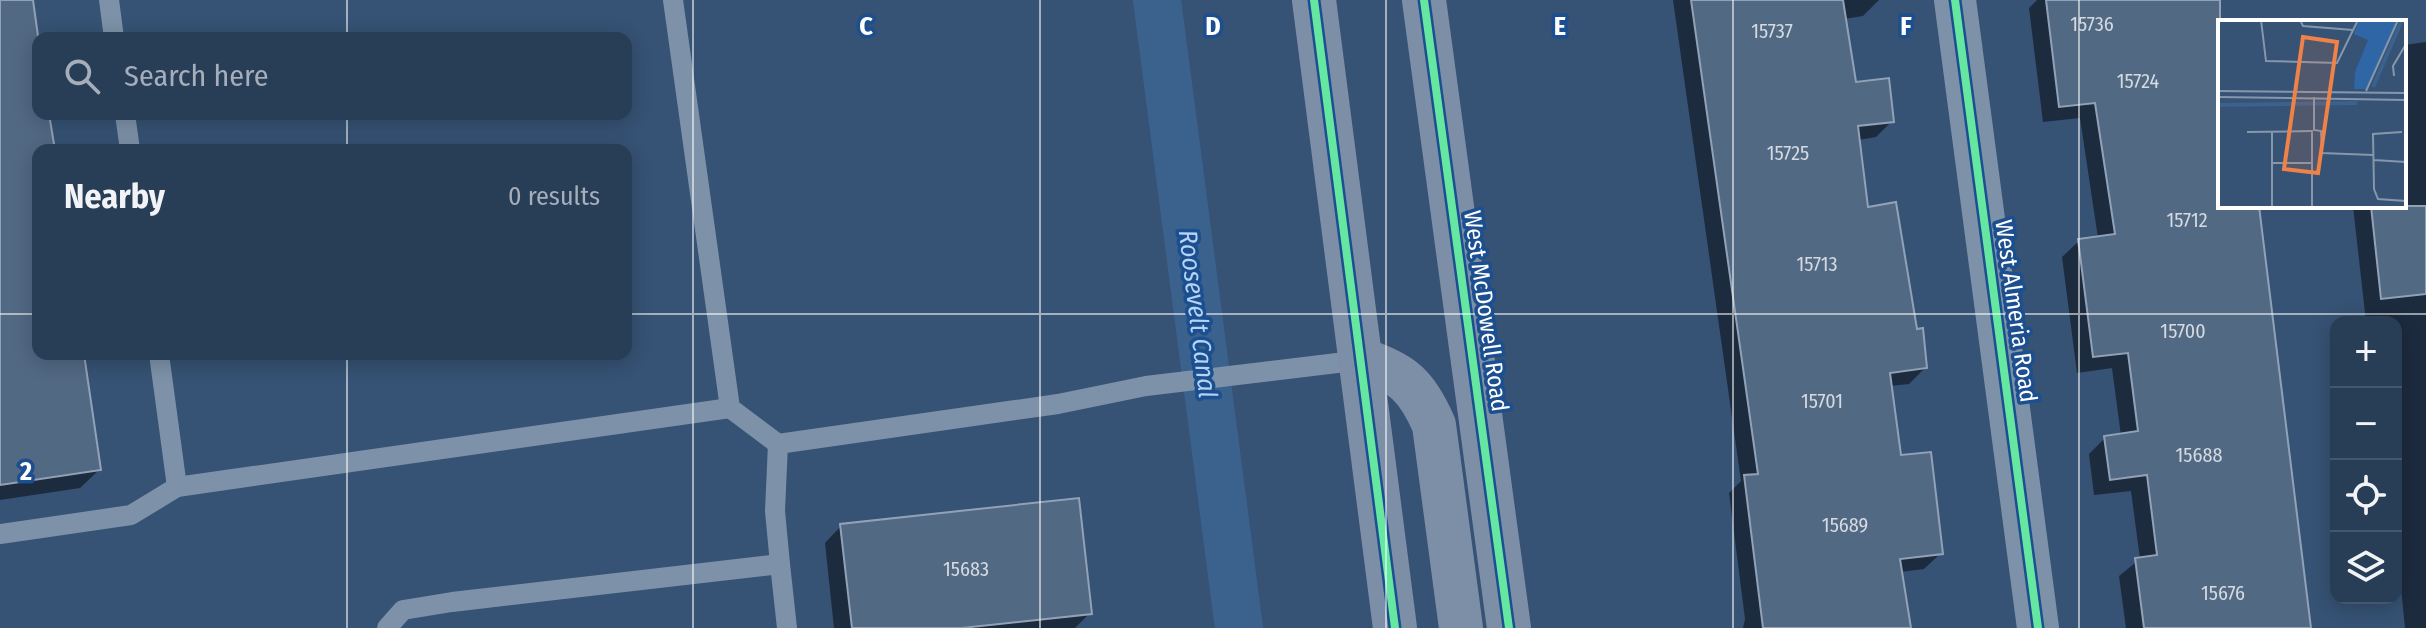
<!DOCTYPE html>
<html lang="en">
<head>
<meta charset="utf-8">
<style>
  :root { --surface:#283e57; --page:#30455d; --text:#f1f3f6; --muted:#a5aeba; --line:#44576d }
  body { margin:0; font-family:"Fira Sans Condensed",sans-serif; background:var(--page); color:var(--text) }
  .controls { position:absolute; right:24px; bottom:24px; display:grid; overflow:hidden; border-radius:16px; box-shadow:0 4px 20px #0003 }
  .controls button { width:72px; height:72px; display:grid; place-items:center; padding:0; border:0; border-bottom:2px solid var(--line); background:var(--surface); color:var(--text); font:40px sans-serif }
  .list { margin:0; padding:0; list-style:none }
  h2 { display:flex; justify-content:space-between; align-items:center; height:104px; margin:0; padding:0 32px; font-size:34px }
  h2 small { font-size:26px; font-weight:400; color:var(--muted) }
  .icon { flex:none; width:44px; height:44px; fill:none; stroke:currentColor; stroke-width:2; stroke-linecap:round; stroke-linejoin:round }
  .map { position:relative; flex:none; width:2426px; height:628px; overflow:hidden }
  .search { position:absolute; background:var(--surface); box-shadow:0 4px 20px #0003; left:32px; top:32px; width:600px; height:88px; display:flex; align-items:center; gap:20px; box-sizing:border-box; padding:0 28px; border-radius:16px; color:var(--muted); font-size:30px }
  .panel { position:absolute; background:var(--surface); box-shadow:0 4px 20px #0003; left:32px; top:144px; width:600px; height:216px; border-radius:16px }
  .map>svg:first-child { display:block }
  .shadow { fill:#0007 }
  .lines { fill:none; stroke-linecap:round; stroke-linejoin:round }
  .canal { stroke:#3b618d; stroke-width:48 }
  .building { fill:#526984; stroke:#92a2b6; stroke-width:2 }
  .service { stroke:#7d92a8; stroke-width:20 }
  .minor { stroke:#7d92a8; stroke-width:42 }
  .primary { stroke:#7d8ea7; stroke-width:44 }
  .cycleway-casing { stroke:#1b4f8f; stroke-width:13 }
  .cycleway { stroke:#66e7a1; stroke-width:8 }
  .grid { fill:none; stroke:#fff; stroke-width:2; stroke-opacity:0.55 }
  .labels { text-anchor:middle; stroke-width:7; stroke-linejoin:round; paint-order:stroke }
  .number-label { font-size:20px; fill:#d4dae0 }
  .street-label { font-size:24px; fill:#fff; stroke:#1b4f8f }
  .water-label { font-size:26px; font-style:italic; fill:#b5d3f5; stroke:#1b4f8f }
  .inset-river { fill:none; stroke:#3b618d; stroke-width:4 }
  .inset-road { fill:none; stroke:#8697ac; stroke-width:2 }
  .view { fill:#ee8249; fill-opacity:0.15; stroke:#ee8249; stroke-width:4 }
  .inset-edge { fill:none; stroke:#fff; stroke-width:4 }
  .grid-label { font-size:26px; text-anchor:middle; font-weight:bold; fill:#fff; stroke:#1b4f8f; stroke-width:7; stroke-linejoin:round; paint-order:stroke }
</style>
</head>
<body>
<div class="map">
<svg width="2426" height="628" viewBox="0 0 2426 628">
  <rect width="100%" height="100%" fill="#365274"/>
  <g class="shadow">
    <path d="M 0,0 L 31,0 L 38,50 L 38,114 L 47,114 L 53,150 L 38,150 L 38,354 L 82,354 L 99,470 L 80,488 L 0,500 Z"/>
    <path d="M 1673,0 L 1879,0 L 1863,16 L 1844,19 L 1854,85 L 1892,121 L 1876,137 L 1858,140 L 1867,209 L 1895,204 L 1925,368 L 1909,384 L 1890,386 L 1899,458 L 1941,553 L 1924,569 L 1900,572 L 1909,628 L 1743,628 L 1745,619 L 1729,493 L 1741,481 Z"/>
    <path d="M 2037,0 L 2219,0 L 2220,206 L 2258,206 L 2309,628 L 2126,628 L 2119,576 L 2140,559 L 2131,491 L 2094,495 L 2089,454 L 2105,438 L 2121,436 L 2112,368 L 2077,373 L 2062,257 L 2079,241 L 2098,238 L 2080,118 L 2043,122 L 2029,8 Z"/>
    <path d="M 2426,42 L 2426,628 L 2405,628 L 2401,588 L 2396,588 L 2396,322 L 2366,322 L 2353,206 L 2404,206 L 2404,45 Z"/>
    <path d="M 841,526 L 1090,613 L 1075,628 L 834,628 L 825,543 Z"/>
  </g>
  <g class="lines">
    <path class="canal" d="M 1157,0 L 1239,628"/>
  </g>
  <g class="building">
    <path d="M 0,0 L 33,0 L 38,36 L 38,114 L 49,114 L 55,150 L 38,150 L 38,354 L 84,354 L 101,470 L 0,485 Z"/>
    <path d="M 1691,0 L 1843,0 L 1856,82 L 1889,78 L 1894,122 L 1858,126 L 1868,207 L 1896,202 L 1917,329 L 1923,328 L 1927,368 L 1890,373 L 1901,455 L 1931,452 L 1943,554 L 1900,559 L 1911,628 L 1763,628 L 1744,475 L 1758,474 Z"/>
    <path d="M 2046,0 L 2220,0 L 2220,206 L 2259,206 L 2311,628 L 2144,628 L 2135,558 L 2157,555 L 2147,475 L 2110,480 L 2104,436 L 2138,431 L 2128,353 L 2093,357 L 2078,239 L 2115,234 L 2095,103 L 2059,107 Z"/>
    <path d="M 2371,206 L 2426,206 L 2426,294 L 2381,299 Z"/>
    <path d="M 1079,498 L 1092,614 L 962,628 L 852,628 L 840,524 Z"/>
  </g>
  <g class="lines">
    <g class="service">
      <path d="M 109,0 L 114,38"/>
      <path d="M 673,0 L 730,408 L 778,444"/>
      <path d="M 125,114 L 130,150"/>
      <path d="M 159,354 L 177,487"/>
      <path d="M 0,534 L 131,515 L 177,487 L 730,408"/>
      <path d="M 780,564 L 787,628"/>
      <path d="M 387,628 L 403,610 L 452,602 L 780,564 L 775,511 L 778,444 L 1058,404 L 1146,386 L 1362,360"/>
    </g>
    <path class="minor" d="M 1955,0 L 2038,628"/>
    <g class="primary">
      <path d="M 1314,0 L 1395,628"/>
      <path d="M 1424,0 L 1509,628"/>
      <path d="M 1362,360 C 1403,373 1417,386 1434,425 L 1461,628"/>
    </g>
    <defs>
      <g id="cycleway">
        <path d="M 1314,0 L 1395,628"/>
        <path d="M 1424,0 L 1509,628"/>
        <path d="M 1955,0 L 2038,628"/>
      </g>
    </defs>
    <use href="#cycleway" class="cycleway-casing"/>
    <use href="#cycleway" class="cycleway"/>
  </g>
  <path class="grid" d="M 347,0 L 347,38M 693,0 L 693,628M 1040,0 L 1040,628M 1386,0 L 1386,628M 1733,0 L 1733,628M 2079,0 L 2079,628M 347,114 L 347,150M 0,314 L 38,314M 626,314 L 2426,314M 347,354 L 347,628"/>
  <g class="labels">
    <g class="number-label">
      <text x="2092" y="31">15736</text>
      <text x="1772" y="38">15737</text>
      <text x="2138" y="88">15724</text>
      <text x="1788" y="160">15725</text>
      <text x="2187" y="227">15712</text>
      <text x="1817" y="271">15713</text>
      <text x="2183" y="338">15700</text>
      <text x="1822" y="408">15701</text>
      <text x="2199" y="462">15688</text>
      <text x="1845" y="532">15689</text>
      <text x="966" y="576">15683</text>
      <text x="2223" y="600">15676</text>
    </g>
    <g class="street-label">
      <text transform="translate(1486 311) rotate(82)" y="8">West McDowell Road</text>
      <text transform="translate(2016 311) rotate(82)" y="8">West Almeria Road</text>
    </g>
    <g class="water-label">
      <text transform="translate(1198 314) rotate(83)" y="9">Roosevelt Canal</text>
    </g>
  </g>
  <g transform="translate(2218 20)">
    <rect width="188" height="188" fill="#365274"/>
    <path d="M 141,0 L 179,0 L 148,69 L 136,69 L 137,52 L 150,20 L 136,14 Z" fill="#2f66a5"/>
    <path class="inset-river" d="M 155,67 L 184,0M 0,85 L 139,83"/>
    <path class="inset-road" d="M 43,0 L 48,41 L 119,43 L 140,0M 82,0 L 85,6 L 135,10M 176,56 L 175,46 L 188,24M 0,71 L 188,73M 148,71 L 180,0M 0,77 L 188,80M 96,77 L 96,110 L 103,111 L 104,133 L 155,135M 29,112 L 95,111M 54,112 L 54,188M 94,112 L 94,188M 184,112 L 155,114 L 156,169 L 160,179 L 188,181M 156,140 L 188,142M 54,143 L 94,143"/>
    <path class="view" d="M 85,17 L 119,22 L 100,153 L 66,149 Z"/>
    <rect width="188" height="188" class="inset-edge"/>
  </g>
  <g class="grid-label">
    <text x="866" y="35">C</text>
    <text x="1213" y="35">D</text>
    <text x="1560" y="35">E</text>
    <text x="1906" y="35">F</text>
    <text x="26" y="480">2</text>
  </g>
</svg>
<div class="controls">
<button>+</button>
<button>−</button>
<button><svg class="icon" aria-label="locate" viewBox="0 0 24 24"><circle cx="12" cy="12" r="6"/><path d="M12 2v4M12 18v4M2 12h4M18 12h4"/></svg></button>
<button><svg class="icon" aria-label="layers" viewBox="0 0 24 24"><path d="M12 4l9 5-9 5-9-5zM3 14l9 5 9-5"/></svg></button>
</div>
<div class="search"><svg class="icon" aria-label="search" viewBox="0 0 24 24"><circle cx="10" cy="10" r="6"/><path d="M15 15l6 6"/></svg>Search here</div>
<section class="panel">
<h2>Nearby<small>0 results</small></h2>
<ul class="list">
</ul>
</section>
</div>
</body>
</html>
